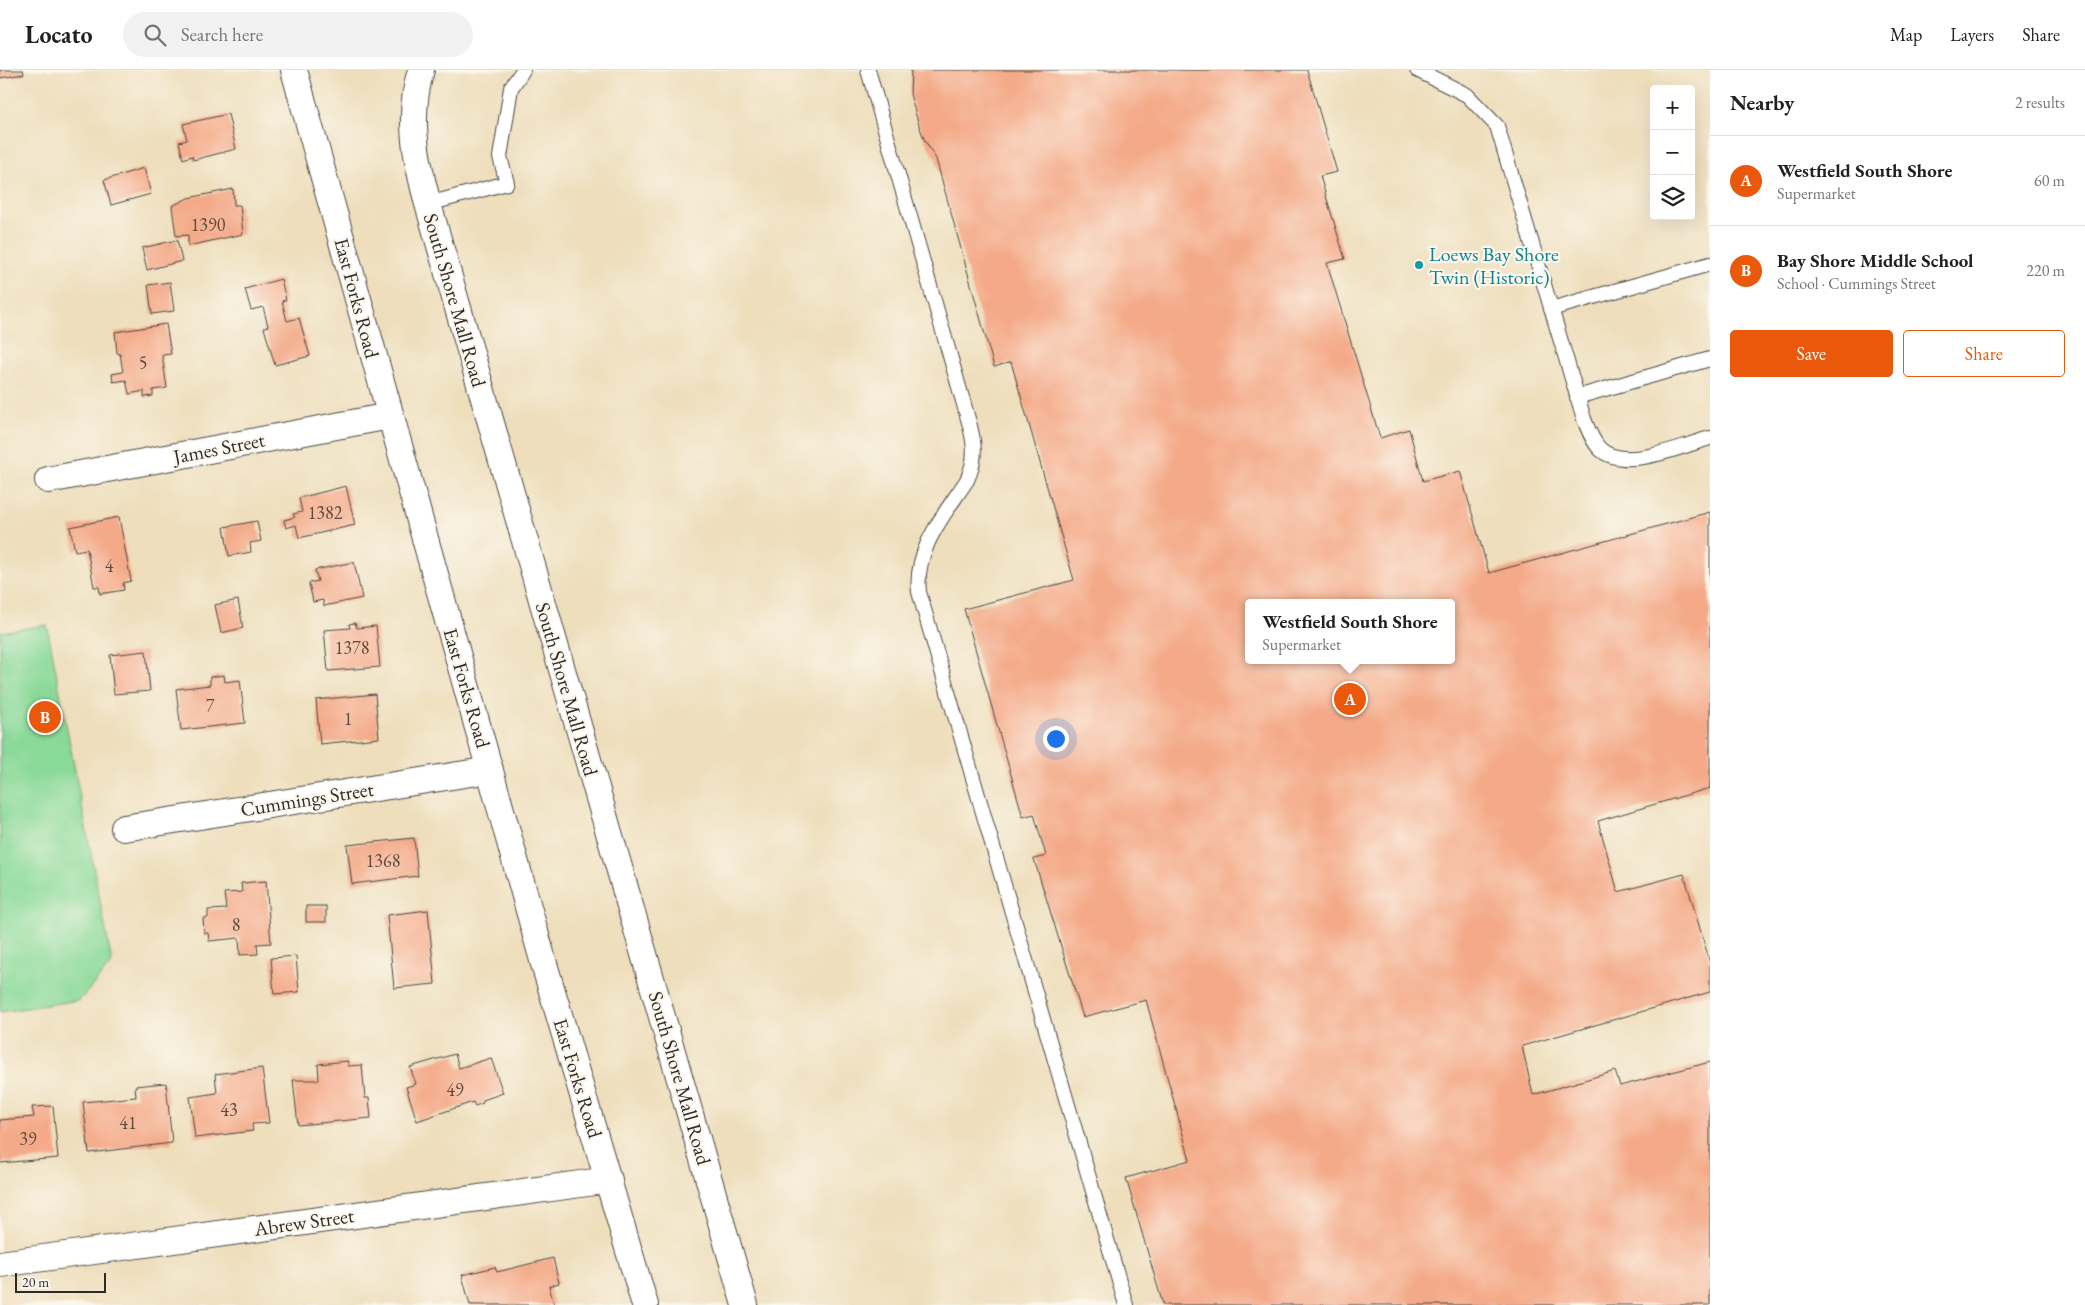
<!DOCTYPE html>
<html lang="en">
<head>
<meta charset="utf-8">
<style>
  :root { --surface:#fff; --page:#f2f2f2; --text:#202124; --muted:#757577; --line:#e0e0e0; --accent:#ea580c }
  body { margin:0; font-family:"EB Garamond",serif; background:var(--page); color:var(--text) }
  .controls { position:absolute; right:15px; top:15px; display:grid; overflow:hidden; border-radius:5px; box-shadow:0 5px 20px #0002 }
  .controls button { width:45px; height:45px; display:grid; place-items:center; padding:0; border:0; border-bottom:1px solid var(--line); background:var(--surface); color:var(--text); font:25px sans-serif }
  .scale { position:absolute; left:15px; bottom:12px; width:91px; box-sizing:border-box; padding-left:5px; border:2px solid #2b2b2b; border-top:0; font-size:14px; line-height:18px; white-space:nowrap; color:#2b2b2b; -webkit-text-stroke:4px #fbf7ec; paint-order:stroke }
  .you { position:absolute; left:1055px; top:668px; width:18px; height:18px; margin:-12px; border:4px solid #fff; border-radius:50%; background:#1a73e8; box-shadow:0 0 0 8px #1a73e833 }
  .badge { display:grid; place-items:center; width:32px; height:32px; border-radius:50%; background:var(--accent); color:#fff; font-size:16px; font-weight:700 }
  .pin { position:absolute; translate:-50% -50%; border:2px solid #fff; box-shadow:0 1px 5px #0006 }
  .popup { position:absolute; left:1245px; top:529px; width:210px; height:65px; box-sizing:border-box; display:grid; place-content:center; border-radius:5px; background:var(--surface); filter:drop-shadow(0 1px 4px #0005); font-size:16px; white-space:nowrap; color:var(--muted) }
  .popup b { font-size:19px; color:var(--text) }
  .popup::after { content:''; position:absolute; left:50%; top:100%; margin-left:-10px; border:10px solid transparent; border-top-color:var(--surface) }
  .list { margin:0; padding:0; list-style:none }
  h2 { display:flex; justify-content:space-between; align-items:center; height:65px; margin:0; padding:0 20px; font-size:21px }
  h2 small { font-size:16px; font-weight:400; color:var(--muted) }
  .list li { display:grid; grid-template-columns:32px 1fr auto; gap:15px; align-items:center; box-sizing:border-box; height:90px; padding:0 20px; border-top:1px solid var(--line) }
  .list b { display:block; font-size:19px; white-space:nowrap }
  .list p { margin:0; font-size:16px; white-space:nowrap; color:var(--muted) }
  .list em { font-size:16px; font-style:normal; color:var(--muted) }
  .actions { display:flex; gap:10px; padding:15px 20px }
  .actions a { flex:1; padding:11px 0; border:1px solid var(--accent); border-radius:5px; text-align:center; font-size:18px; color:var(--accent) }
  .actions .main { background:var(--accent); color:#fff }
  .icon { flex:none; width:28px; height:28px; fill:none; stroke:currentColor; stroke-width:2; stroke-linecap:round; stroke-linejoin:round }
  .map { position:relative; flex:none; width:1710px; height:1235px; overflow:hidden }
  header { display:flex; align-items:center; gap:30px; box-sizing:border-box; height:70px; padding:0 25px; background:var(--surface); border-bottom:1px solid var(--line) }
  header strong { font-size:24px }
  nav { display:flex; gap:28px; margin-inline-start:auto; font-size:18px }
  .search { width:350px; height:45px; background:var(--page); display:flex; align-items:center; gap:12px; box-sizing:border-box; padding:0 18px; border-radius:28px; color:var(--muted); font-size:19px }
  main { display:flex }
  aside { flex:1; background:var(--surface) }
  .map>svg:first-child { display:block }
  .park { fill:#89d998; stroke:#5a8262 }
  .building { fill:#f4aa89; fill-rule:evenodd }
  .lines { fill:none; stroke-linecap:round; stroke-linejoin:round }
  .lane-casing { stroke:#484641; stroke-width:16 }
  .street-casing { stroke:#484641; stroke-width:28 }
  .lane { stroke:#fff; stroke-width:14 }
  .street { stroke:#fff; stroke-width:26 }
  .culture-dot { fill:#0f9aa8; stroke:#fbf7ec; stroke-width:2 }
  .labels { text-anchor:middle; stroke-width:4.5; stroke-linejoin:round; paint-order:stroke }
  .number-label { font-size:18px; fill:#5d4b42 }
  .culture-label { font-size:20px; fill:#0d838f; stroke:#fbf7ec; text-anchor:start }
  .street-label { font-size:20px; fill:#2b2b2b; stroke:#fbf7ec }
</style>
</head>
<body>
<header>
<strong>Locato</strong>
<div class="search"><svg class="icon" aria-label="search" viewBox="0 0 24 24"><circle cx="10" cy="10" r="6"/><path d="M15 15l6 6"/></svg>Search here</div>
<nav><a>Map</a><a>Layers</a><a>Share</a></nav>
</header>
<main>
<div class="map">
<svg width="1710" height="1235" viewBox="0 0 1710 1235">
  <rect width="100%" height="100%" fill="#fbf7ec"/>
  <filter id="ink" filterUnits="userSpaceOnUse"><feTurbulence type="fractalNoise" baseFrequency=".02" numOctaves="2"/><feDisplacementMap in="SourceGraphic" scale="10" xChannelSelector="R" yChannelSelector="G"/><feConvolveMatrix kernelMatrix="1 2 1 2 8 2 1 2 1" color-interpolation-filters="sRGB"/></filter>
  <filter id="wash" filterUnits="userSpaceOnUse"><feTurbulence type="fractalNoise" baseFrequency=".0096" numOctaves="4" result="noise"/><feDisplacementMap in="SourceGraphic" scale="20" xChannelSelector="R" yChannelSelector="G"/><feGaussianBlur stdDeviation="1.12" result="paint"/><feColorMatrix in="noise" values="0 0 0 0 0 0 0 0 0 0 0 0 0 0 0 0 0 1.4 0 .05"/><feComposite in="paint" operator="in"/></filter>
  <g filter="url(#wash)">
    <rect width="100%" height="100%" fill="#eedebc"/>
    <path class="park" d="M 47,555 L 112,893 L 80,930 L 0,942 L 0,562 Z"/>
    <g id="blocks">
      <g class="building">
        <path d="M 0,0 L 23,0 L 24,4 L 0,8 Z"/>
        <path d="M 911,0 L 1307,0 L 1337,102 L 1320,106 L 1345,189 L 1327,193 L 1380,368 L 1409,359 L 1423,411 L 1460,401 L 1489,503 L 1710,442 L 1710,718 L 1598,751 L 1618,822 L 1684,804 L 1710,893 L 1710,922 L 1522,976 L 1533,1025 L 1615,1001 L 1620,1016 L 1710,992 L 1710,1235 L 1163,1235 L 1126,1108 L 1190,1090 L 1146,930 L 1083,947 L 1034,789 L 1046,786 L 1034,744 L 1023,747 L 964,539 L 1074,510 L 1011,292 L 994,297 L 936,89 L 924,69 L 918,52 L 910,24 ZM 1249,533 L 1451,533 L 1451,590 L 1249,590 Z"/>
        <path d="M 228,44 L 236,79 L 193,90 L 192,86 L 183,89 L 179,72 L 187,70 L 183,54 Z"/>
        <path d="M 144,98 L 151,124 L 111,135 L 104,110 Z"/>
        <path d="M 233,119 L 234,135 L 240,135 L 243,164 L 188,176 L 188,165 L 176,166 L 172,136 L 188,128 Z"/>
        <path d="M 177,170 L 182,191 L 147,200 L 142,178 Z"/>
        <path d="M 281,209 L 286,230 L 282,231 L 287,251 L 299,248 L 310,286 L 275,295 L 264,258 L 268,256 L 263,237 L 251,240 L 245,219 Z"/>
        <path d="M 170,212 L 174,241 L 152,244 L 148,215 Z"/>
        <path d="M 166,254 L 171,284 L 162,285 L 167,318 L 153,320 L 153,326 L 144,327 L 144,321 L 129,324 L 126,310 L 113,312 L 112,304 L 123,302 L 120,284 L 117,283 L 115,262 Z"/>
        <path d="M 346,416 L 355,455 L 299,468 L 296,455 L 286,458 L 284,450 L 295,447 L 293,444 L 302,442 L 299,428 Z"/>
        <path d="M 119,447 L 131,511 L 123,513 L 124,520 L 100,524 L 99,517 L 94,517 L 87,479 L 75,481 L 70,457 Z"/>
        <path d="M 257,451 L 261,471 L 250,473 L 251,482 L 229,486 L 224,457 Z"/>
        <path d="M 354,492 L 362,528 L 324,536 L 323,530 L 313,532 L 309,513 L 318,511 L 315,500 Z"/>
        <path d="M 238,530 L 243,558 L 221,563 L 215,535 Z"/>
        <path d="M 355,553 L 357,558 L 376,556 L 380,597 L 328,601 L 324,560 L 350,558 L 349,554 Z"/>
        <path d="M 146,581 L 150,621 L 114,624 L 110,585 Z"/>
        <path d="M 224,605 L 225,612 L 240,610 L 245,653 L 181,660 L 176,619 L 210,615 L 210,607 Z"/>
        <path d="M 375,624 L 379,668 L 320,674 L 316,630 Z"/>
        <path d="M 414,768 L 418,806 L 352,814 L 347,775 Z"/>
        <path d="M 266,811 L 271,873 L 257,874 L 258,884 L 240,885 L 239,868 L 209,871 L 208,863 L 204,863 L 203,848 L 208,848 L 208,840 L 226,839 L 224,823 L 242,822 L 241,813 Z"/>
        <rect x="306" y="836" width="20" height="16"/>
        <path d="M 428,840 L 435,914 L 394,918 L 387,845 Z"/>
        <path d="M 296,886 L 299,922 L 274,924 L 271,888 Z"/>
        <path d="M 455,984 L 459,998 L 491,988 L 503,1023 L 483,1030 L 483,1033 L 475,1036 L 473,1032 L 417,1051 L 406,1017 L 416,1014 L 410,997 Z"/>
        <path d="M 348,991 L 348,996 L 362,995 L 365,1028 L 369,1028 L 371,1048 L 298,1055 L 293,1010 L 319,1010 L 318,994 Z"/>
        <path d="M 262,998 L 269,1053 L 252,1054 L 253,1061 L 195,1068 L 190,1027 L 217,1023 L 215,1004 Z"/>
        <path d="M 166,1013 L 172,1073 L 89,1083 L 83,1032 L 136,1027 L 135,1016 Z"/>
        <path d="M 53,1036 L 58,1088 L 0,1093 L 0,1050 L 34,1047 L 32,1037 Z"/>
        <path d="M 553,1188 L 559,1213 L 549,1216 L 554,1235 L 470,1235 L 462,1205 L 495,1197 L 497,1202 Z"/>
      </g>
    </g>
  </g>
  <g filter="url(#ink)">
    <use href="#blocks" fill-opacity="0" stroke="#484641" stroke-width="1"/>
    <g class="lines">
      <defs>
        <g id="lane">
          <path d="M 868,0 L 967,345 C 974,369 978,387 967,410 C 945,444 914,479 919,522 L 1126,1235"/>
          <path d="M 1417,0 L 1467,25 L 1497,56 L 1584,349 C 1588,359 1592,371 1600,379 C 1624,402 1682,376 1710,368"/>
          <path d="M 428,134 L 507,113 L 500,87 L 511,18 L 523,0"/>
          <path d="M 1551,239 L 1710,194"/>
          <path d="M 1577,327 L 1710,289"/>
        </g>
        <g id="street">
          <path d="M 294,0 L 544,894 L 645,1235"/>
          <path d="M 421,0 C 407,46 416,89 428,134 L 745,1235"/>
          <path d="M 48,410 L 390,346"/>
          <path d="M 124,758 L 490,700"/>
          <path d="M 0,1194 L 609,1110"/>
        </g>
      </defs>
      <use href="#lane" class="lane-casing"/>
      <use href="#street" class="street-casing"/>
      <use href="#lane" class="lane"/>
      <use href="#street" class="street"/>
    </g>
  </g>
  <circle class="culture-dot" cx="1419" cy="195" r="5"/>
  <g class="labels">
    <g class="number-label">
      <text x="208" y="161">1390</text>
      <text x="143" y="299">5</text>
      <text x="325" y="449">1382</text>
      <text x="109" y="502">4</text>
      <text x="352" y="584">1378</text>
      <text x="210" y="642">7</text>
      <text x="348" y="655">1</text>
      <text x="383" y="797">1368</text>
      <text x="236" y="861">8</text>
      <text x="455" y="1026">49</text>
      <text x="229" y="1046">43</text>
      <text x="128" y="1059">41</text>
      <text x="28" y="1075">39</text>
    </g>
    <g class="culture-label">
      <text x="1429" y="191">Loews Bay Shore<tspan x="1429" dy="23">Twin (Historic)</tspan></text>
    </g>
    <g class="street-label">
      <text transform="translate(357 228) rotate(75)" y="7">East Forks Road</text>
      <text transform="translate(455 230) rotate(74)" y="7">South Shore Mall Road</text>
      <text transform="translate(219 378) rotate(-11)" y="7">James Street</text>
      <text transform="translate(467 618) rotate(74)" y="7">East Forks Road</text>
      <text transform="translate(567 619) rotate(74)" y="7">South Shore Mall Road</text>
      <text transform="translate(307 729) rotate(-9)" y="7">Cummings Street</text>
      <text transform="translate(578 1008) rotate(73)" y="7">East Forks Road</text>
      <text transform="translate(680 1008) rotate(74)" y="7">South Shore Mall Road</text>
      <text transform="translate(304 1152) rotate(-8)" y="7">Abrew Street</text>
    </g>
  </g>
</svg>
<div class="controls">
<button>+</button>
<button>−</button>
<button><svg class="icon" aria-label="layers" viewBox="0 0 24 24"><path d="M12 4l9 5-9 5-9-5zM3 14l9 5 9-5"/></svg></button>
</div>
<div class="scale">20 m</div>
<div class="you"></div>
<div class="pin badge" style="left:1350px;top:629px">A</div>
<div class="popup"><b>Westfield South Shore</b>Supermarket</div>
<div class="pin badge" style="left:45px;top:647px">B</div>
</div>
<aside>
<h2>Nearby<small>2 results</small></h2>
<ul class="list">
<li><span class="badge">A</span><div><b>Westfield South Shore</b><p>Supermarket</p></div><em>60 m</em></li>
<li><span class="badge">B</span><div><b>Bay Shore Middle School</b><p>School · Cummings Street</p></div><em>220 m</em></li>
</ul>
<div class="actions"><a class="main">Save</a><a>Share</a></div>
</aside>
</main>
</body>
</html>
